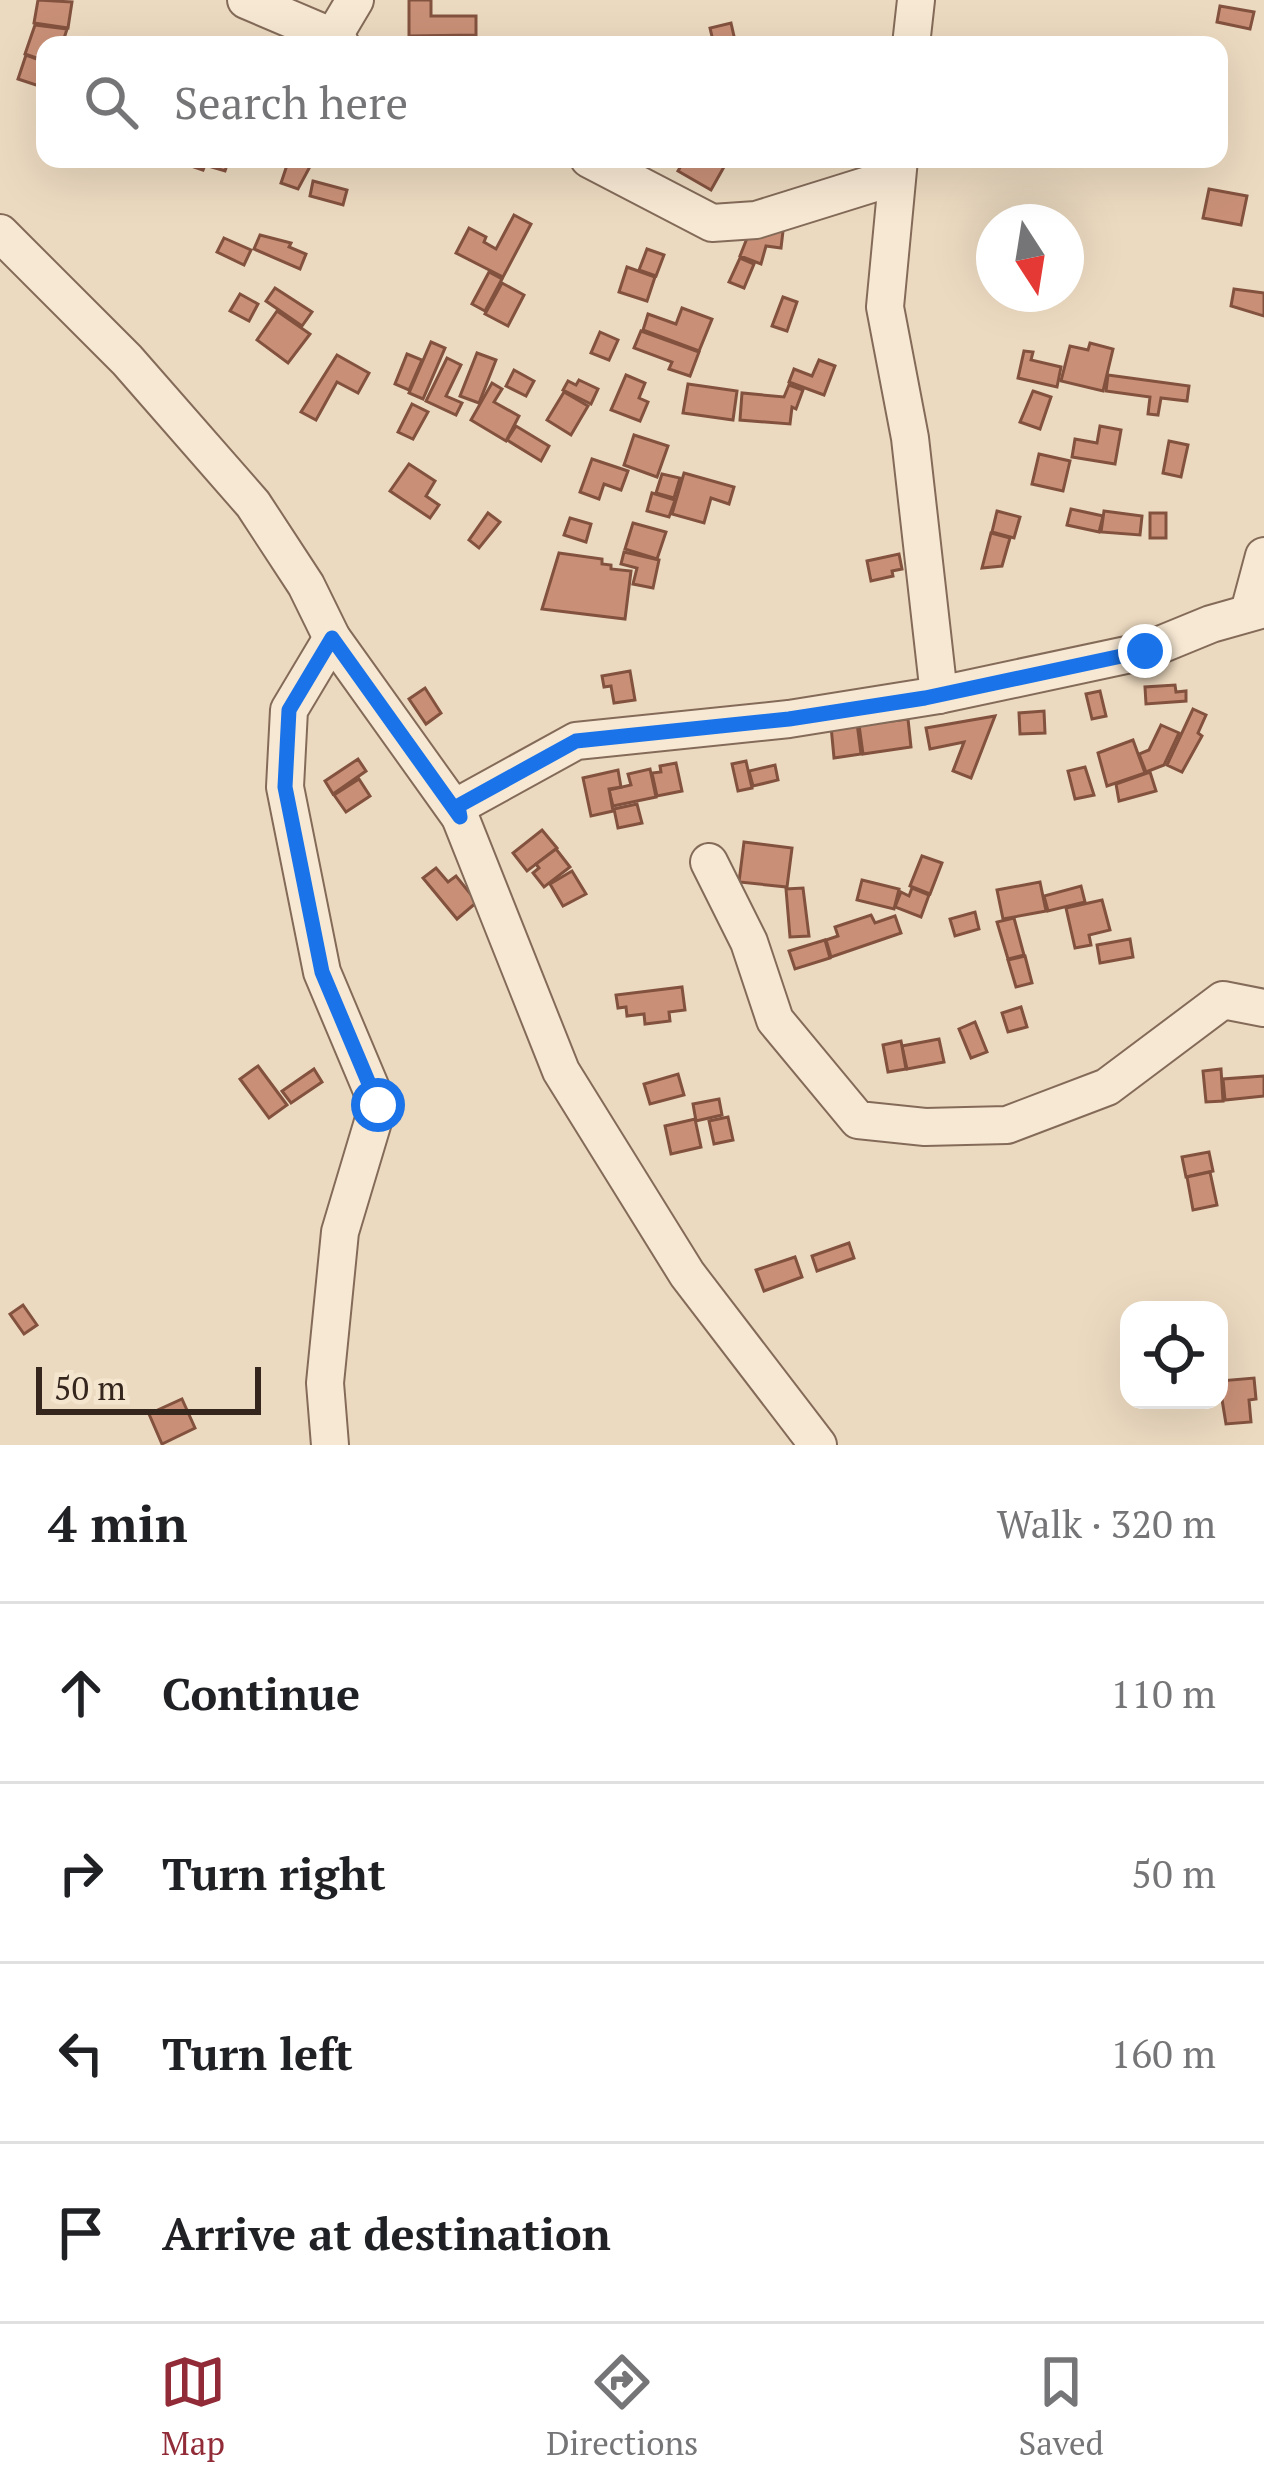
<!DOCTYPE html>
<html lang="en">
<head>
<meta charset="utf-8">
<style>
  :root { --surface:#fff; --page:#f2f2f2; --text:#202124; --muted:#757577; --line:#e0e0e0; --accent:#912b37 }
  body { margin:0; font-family:"PT Serif",serif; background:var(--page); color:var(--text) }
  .controls { position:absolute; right:36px; bottom:36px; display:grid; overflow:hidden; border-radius:24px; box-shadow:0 12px 48px #0002 }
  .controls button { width:108px; height:108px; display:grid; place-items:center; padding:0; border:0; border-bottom:3px solid var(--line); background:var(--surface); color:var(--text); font:60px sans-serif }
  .compass { position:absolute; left:976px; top:204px; width:108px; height:108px; border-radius:50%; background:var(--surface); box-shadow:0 12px 48px #0002; rotate:168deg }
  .scale { position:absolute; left:36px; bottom:30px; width:225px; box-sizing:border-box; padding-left:12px; border:6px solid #34251d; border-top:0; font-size:33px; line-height:42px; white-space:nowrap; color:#34251d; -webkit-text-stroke:9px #f4e5cf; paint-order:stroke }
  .stop { position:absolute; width:36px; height:36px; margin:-27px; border:9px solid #1a73e8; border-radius:50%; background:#fff }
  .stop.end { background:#1a73e8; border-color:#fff; box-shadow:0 3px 12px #0008 }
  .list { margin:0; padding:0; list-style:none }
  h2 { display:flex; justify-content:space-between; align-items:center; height:156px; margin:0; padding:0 48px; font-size:51px }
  h2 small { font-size:39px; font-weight:400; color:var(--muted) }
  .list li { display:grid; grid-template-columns:78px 1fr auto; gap:36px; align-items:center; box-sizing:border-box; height:180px; padding:0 48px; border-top:3px solid var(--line) }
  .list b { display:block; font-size:45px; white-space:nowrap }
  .list em { font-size:39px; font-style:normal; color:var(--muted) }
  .icon { flex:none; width:66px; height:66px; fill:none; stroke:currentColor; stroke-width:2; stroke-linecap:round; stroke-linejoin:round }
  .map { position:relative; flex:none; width:1264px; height:1445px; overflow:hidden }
  .search { position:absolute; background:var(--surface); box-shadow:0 12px 48px #0002; left:36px; right:36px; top:36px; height:132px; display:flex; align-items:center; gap:30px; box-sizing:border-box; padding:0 42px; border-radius:24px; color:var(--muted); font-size:45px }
  .sheet { height:876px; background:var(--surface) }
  nav { display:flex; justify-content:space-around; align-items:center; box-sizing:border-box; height:168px; border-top:3px solid var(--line); background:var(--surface); font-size:33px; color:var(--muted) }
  nav a { display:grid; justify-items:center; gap:6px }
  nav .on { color:var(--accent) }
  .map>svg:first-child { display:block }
  .building { fill:#c99077; stroke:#83523f; stroke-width:3 }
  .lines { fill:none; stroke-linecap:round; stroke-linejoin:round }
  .minor-casing { stroke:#846b59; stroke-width:40 }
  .minor { stroke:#f7e8d3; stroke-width:36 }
  .route { stroke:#1a73e8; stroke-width:15 }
</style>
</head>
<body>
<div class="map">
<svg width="1264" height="1445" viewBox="0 0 1264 1445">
  <rect width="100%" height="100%" fill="#ecdac0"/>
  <g class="building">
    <path d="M 38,0 L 72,2 L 68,28 L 34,23 Z"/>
    <path d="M 409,0 L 431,0 L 431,16 L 476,16 L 476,35 L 409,36 Z"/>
    <path d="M 1220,6 L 1254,12 L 1250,29 L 1217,22 Z"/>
    <path d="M 731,23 L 736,45 L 714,45 L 710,28 Z"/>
    <path d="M 35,25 L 67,29 L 62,45 L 45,45 L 45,61 L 25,54 Z"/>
    <path d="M 26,55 L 45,62 L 45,88 L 18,79 Z"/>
    <path d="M 171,159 L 229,159 L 225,171 L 205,165 L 203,170 Z"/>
    <path d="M 289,159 L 314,159 L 298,189 L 281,183 Z"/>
    <path d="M 685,159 L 714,159 L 725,165 L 711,190 L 678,171 Z"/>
    <path d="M 313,181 L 347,190 L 343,205 L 310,196 Z"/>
    <path d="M 1209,189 L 1247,196 L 1241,225 L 1203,218 Z"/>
    <path d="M 514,215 L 531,224 L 503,277 L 456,253 L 469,228 L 486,237 L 484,242 L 496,249 Z"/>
    <path d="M 751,228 L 783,231 L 781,248 L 766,246 L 761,264 L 740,256 Z"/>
    <path d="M 260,235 L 291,243 L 289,247 L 306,254 L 300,269 L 254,249 Z"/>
    <path d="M 224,238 L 251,250 L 244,265 L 217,252 Z"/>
    <path d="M 647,249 L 664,255 L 656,276 L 639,270 Z"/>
    <path d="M 740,258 L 754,264 L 744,288 L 729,282 Z"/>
    <path d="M 627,267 L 655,277 L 647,301 L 619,292 Z"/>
    <path d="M 489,272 L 502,279 L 485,311 L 472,304 Z"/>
    <path d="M 502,283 L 524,295 L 508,326 L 485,314 Z"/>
    <path d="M 275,288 L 312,312 L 302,326 L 266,301 Z"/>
    <path d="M 1234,289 L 1264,293 L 1264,316 L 1231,306 Z"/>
    <path d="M 240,294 L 258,304 L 249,321 L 230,311 Z"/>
    <path d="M 783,297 L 797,302 L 787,331 L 772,326 Z"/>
    <path d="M 682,308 L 712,319 L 699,351 L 643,330 L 648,314 L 676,324 Z"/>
    <path d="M 277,311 L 310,334 L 288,363 L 257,340 Z"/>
    <path d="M 641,331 L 699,352 L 690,376 L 669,369 L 672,362 L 634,348 Z"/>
    <path d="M 600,332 L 618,340 L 609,360 L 591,353 Z"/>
    <path d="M 431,342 L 445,348 L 423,399 L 409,393 Z"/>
    <path d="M 1090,343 L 1113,349 L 1103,391 L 1061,381 L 1070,346 L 1088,350 Z"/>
    <path d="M 1024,351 L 1033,352 L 1031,360 L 1061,367 L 1057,387 L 1018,378 Z"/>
    <path d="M 477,353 L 496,360 L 479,403 L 460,396 Z"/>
    <path d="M 407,354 L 422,360 L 409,390 L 395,384 Z"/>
    <path d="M 337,355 L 369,373 L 358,393 L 337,382 L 316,420 L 301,412 Z"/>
    <path d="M 447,358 L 461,365 L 446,396 L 462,403 L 456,415 L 426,401 Z"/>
    <path d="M 819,360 L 835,366 L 824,395 L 789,382 L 794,369 L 812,376 Z"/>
    <path d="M 514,370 L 534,381 L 526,396 L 506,386 Z"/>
    <path d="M 626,375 L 645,383 L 639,398 L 648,402 L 640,421 L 611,410 Z"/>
    <path d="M 1108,375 L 1189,386 L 1187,401 L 1161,398 L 1158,415 L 1148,414 L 1150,397 L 1106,391 Z"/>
    <path d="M 579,380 L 598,389 L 591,404 L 563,390 L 568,381 L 576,385 Z"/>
    <path d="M 492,383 L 502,389 L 494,402 L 519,416 L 506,441 L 471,420 Z"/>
    <path d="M 688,384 L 737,391 L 733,420 L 683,413 Z"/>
    <path d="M 789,385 L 803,390 L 796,409 L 792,407 L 790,424 L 740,420 L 742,393 L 784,397 Z"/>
    <path d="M 1033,391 L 1051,397 L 1040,429 L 1020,422 Z"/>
    <path d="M 564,392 L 588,406 L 571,435 L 547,420 Z"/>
    <path d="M 412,404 L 428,412 L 413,439 L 398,432 Z"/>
    <path d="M 516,426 L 549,446 L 541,461 L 507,440 Z"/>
    <path d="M 1100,426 L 1121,430 L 1115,464 L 1072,457 L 1075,439 L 1097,443 Z"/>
    <path d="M 634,435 L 668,446 L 657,477 L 624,465 Z"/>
    <path d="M 1169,441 L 1188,445 L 1181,477 L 1163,473 Z"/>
    <path d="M 1039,454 L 1070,461 L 1063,491 L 1032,484 Z"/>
    <path d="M 592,459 L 628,471 L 621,490 L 604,484 L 599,499 L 580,492 Z"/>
    <path d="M 409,464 L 435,481 L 426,496 L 439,505 L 430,518 L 390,491 Z"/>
    <path d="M 684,473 L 734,487 L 729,504 L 711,498 L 704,523 L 672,514 Z"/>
    <path d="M 662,474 L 680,478 L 674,498 L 656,493 Z"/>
    <path d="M 652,493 L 675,500 L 669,517 L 647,511 Z"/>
    <path d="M 1071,509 L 1103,516 L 1099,532 L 1067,525 Z"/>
    <path d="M 997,511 L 1020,517 L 1014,538 L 992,532 Z"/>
    <path d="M 1104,511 L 1142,516 L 1140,535 L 1101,532 Z"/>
    <path d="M 488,513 L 500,522 L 479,548 L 469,540 Z"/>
    <rect x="1150" y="513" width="16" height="25"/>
    <path d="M 570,518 L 591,524 L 586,542 L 564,535 Z"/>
    <path d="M 633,523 L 666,532 L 657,559 L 625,549 Z"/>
    <path d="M 991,533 L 1010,538 L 1002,566 L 982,568 Z"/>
    <path d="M 624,552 L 659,560 L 653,588 L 633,584 L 637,568 L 621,564 Z"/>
    <path d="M 559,553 L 602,559 L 602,564 L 611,565 L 611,569 L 631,571 L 625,619 L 542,609 Z"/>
    <path d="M 899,554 L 902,569 L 892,571 L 893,576 L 871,581 L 867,561 Z"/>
    <path d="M 630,671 L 635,700 L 614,703 L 611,686 L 604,687 L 602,676 Z"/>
    <path d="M 1175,685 L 1176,692 L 1186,691 L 1186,701 L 1146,704 L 1145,687 Z"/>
    <path d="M 425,688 L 441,713 L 426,724 L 409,699 Z"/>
    <path d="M 1100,691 L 1106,716 L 1092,719 L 1086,694 Z"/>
    <path d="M 1193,709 L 1206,715 L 1198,733 L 1202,736 L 1182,772 L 1167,765 Z"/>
    <path d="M 1044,711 L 1045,733 L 1020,734 L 1019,713 Z"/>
    <path d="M 995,716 L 971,778 L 953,771 L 964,742 L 930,749 L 926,728 Z"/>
    <path d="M 908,719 L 911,747 L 863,754 L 859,725 Z"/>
    <path d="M 857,723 L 861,754 L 834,758 L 831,726 Z"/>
    <path d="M 1161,725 L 1179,733 L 1164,765 L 1146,772 L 1139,754 L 1149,750 Z"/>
    <path d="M 1133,740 L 1145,773 L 1107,786 L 1098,753 Z"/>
    <path d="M 358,759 L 366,771 L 333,794 L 325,781 Z"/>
    <path d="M 746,761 L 752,788 L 738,791 L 732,764 Z"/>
    <path d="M 676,763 L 682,791 L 657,796 L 652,773 L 661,772 L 660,766 Z"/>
    <path d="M 775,765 L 778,780 L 753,786 L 749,771 Z"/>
    <path d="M 1085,767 L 1094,795 L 1075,799 L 1068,771 Z"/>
    <path d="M 650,769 L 656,797 L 613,806 L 609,790 L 631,785 L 628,774 Z"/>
    <path d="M 618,770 L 621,787 L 609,789 L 613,811 L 591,816 L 583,778 Z"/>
    <path d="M 1150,772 L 1156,791 L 1119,801 L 1116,784 Z"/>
    <path d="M 359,779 L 370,796 L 346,812 L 334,795 Z"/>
    <path d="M 637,804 L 642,823 L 618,828 L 614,809 Z"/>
    <path d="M 542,830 L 557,848 L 527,871 L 513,853 Z"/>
    <path d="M 744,842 L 792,848 L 787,887 L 739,882 Z"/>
    <path d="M 556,849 L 570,867 L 544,887 L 533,873 L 539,868 L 536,864 Z"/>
    <path d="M 922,856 L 942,863 L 930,894 L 910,886 Z"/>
    <path d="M 436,868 L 448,882 L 456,876 L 477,902 L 457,919 L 423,878 Z"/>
    <path d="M 572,871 L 586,894 L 563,906 L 550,884 Z"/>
    <path d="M 862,880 L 899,889 L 894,909 L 857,900 Z"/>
    <path d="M 1040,882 L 1046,911 L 1003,919 L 997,890 Z"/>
    <path d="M 1081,886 L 1085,902 L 1048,911 L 1044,896 Z"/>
    <path d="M 803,888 L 809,936 L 790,937 L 786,889 Z"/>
    <path d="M 912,888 L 929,895 L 921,917 L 895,907 L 901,892 L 909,896 Z"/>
    <path d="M 1102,900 L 1110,930 L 1089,935 L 1091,945 L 1075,948 L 1066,908 Z"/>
    <path d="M 975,912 L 979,929 L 955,936 L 950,919 Z"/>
    <path d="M 871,915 L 875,923 L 895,916 L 901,933 L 831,957 L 826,940 L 838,936 L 835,927 Z"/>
    <path d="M 1014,918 L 1024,955 L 1008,959 L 997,922 Z"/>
    <path d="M 1130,939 L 1133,957 L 1100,963 L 1097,945 Z"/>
    <path d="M 825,940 L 830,958 L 795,969 L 789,951 Z"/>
    <path d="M 1025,956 L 1032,983 L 1016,987 L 1008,960 Z"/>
    <path d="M 682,987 L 685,1010 L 669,1012 L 670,1021 L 645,1024 L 644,1014 L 627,1016 L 626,1007 L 618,1008 L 616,995 Z"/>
    <path d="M 1021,1007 L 1027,1027 L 1008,1032 L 1002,1013 Z"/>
    <path d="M 975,1022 L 987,1052 L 971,1058 L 959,1029 Z"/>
    <path d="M 939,1039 L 944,1062 L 907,1069 L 902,1046 Z"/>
    <path d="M 901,1041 L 906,1069 L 888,1072 L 883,1045 Z"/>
    <path d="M 258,1066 L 287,1105 L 269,1118 L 240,1079 Z"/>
    <path d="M 314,1069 L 322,1082 L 291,1103 L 282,1091 Z"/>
    <path d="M 1221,1069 L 1223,1101 L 1206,1102 L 1203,1071 Z"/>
    <path d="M 678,1074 L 684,1095 L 650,1104 L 644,1084 Z"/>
    <path d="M 1264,1076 L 1264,1096 L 1225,1100 L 1223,1079 Z"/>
    <path d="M 719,1099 L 722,1115 L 696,1121 L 693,1104 Z"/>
    <path d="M 728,1117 L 733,1140 L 714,1144 L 709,1121 Z"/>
    <path d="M 695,1119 L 701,1147 L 671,1154 L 665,1126 Z"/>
    <path d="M 1209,1152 L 1213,1171 L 1186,1177 L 1182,1157 Z"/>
    <path d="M 1210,1172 L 1217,1205 L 1193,1210 L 1187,1177 Z"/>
    <path d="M 849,1243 L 854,1258 L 817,1271 L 812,1256 Z"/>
    <path d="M 795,1257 L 802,1277 L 764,1291 L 756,1270 Z"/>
    <path d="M 23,1305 L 37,1325 L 24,1334 L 10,1314 Z"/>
    <path d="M 1254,1378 L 1256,1399 L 1249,1400 L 1251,1422 L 1226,1424 L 1219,1381 Z"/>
    <path d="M 182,1399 L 195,1428 L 162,1444 L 149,1414 Z"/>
  </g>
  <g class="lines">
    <defs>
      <g id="minor">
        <path d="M 246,0 L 333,37 L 341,45"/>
        <path d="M 333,37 L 355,0"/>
        <path d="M 911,45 L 916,0"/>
        <path d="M 589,159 L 712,223 L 756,220 L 897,176"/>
        <path d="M 899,159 L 885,307 L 910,438 L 939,695"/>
        <path d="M 0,233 L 127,360 L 253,504 L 306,585 L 332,638 L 460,817 L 561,1071 L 687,1274 L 818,1445"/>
        <path d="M 1249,612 L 1264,556"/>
        <path d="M 460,817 L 458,806 L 576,741 L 789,719 L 939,695 L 1145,651 L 1211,624 L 1264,609"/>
        <path d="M 709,862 L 749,942 L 775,1020 L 858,1120 L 925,1127 L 1007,1125 L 1107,1087 L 1223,1000 L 1264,1008"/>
        <path d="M 330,1445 L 325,1383 L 340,1232 L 378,1105 L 322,972 L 285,787 L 289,710 L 332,638"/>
      </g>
    </defs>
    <use href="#minor" class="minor-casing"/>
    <use href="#minor" class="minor"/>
  </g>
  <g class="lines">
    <path class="route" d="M 378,1105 L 322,972 L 285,787 L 289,710 L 332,638 L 460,817 L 458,806 L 576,741 L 789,719 L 925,698 L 1145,651"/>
  </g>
</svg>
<div class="controls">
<button><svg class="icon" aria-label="locate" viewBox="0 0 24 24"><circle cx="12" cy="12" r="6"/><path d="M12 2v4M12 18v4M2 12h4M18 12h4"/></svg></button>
</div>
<svg class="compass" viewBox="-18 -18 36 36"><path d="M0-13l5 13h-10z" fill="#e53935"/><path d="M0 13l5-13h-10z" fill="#757577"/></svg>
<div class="scale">50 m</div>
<div class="stop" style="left:378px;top:1105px"></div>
<div class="stop end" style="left:1145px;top:651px"></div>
<div class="search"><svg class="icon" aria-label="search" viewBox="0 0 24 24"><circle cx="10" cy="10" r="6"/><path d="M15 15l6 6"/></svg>Search here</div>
</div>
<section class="sheet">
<h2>4 min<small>Walk · 320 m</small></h2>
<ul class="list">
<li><svg class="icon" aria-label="ahead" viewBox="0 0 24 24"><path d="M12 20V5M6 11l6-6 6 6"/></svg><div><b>Continue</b></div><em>110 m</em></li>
<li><svg class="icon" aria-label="right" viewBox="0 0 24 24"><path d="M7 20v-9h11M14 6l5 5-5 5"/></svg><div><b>Turn right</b></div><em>50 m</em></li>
<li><svg class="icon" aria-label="left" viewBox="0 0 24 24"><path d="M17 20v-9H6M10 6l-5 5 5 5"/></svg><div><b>Turn left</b></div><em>160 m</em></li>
<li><svg class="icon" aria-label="arrive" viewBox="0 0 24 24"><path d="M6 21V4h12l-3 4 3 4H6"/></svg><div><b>Arrive at destination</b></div></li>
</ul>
</section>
<nav>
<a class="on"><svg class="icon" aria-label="map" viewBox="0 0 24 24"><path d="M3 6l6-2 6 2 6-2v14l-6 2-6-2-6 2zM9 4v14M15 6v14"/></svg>Map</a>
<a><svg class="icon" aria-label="directions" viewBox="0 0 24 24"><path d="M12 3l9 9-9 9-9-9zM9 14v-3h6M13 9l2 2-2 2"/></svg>Directions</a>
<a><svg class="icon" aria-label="saved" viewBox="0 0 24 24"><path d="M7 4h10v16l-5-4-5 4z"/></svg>Saved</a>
</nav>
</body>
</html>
